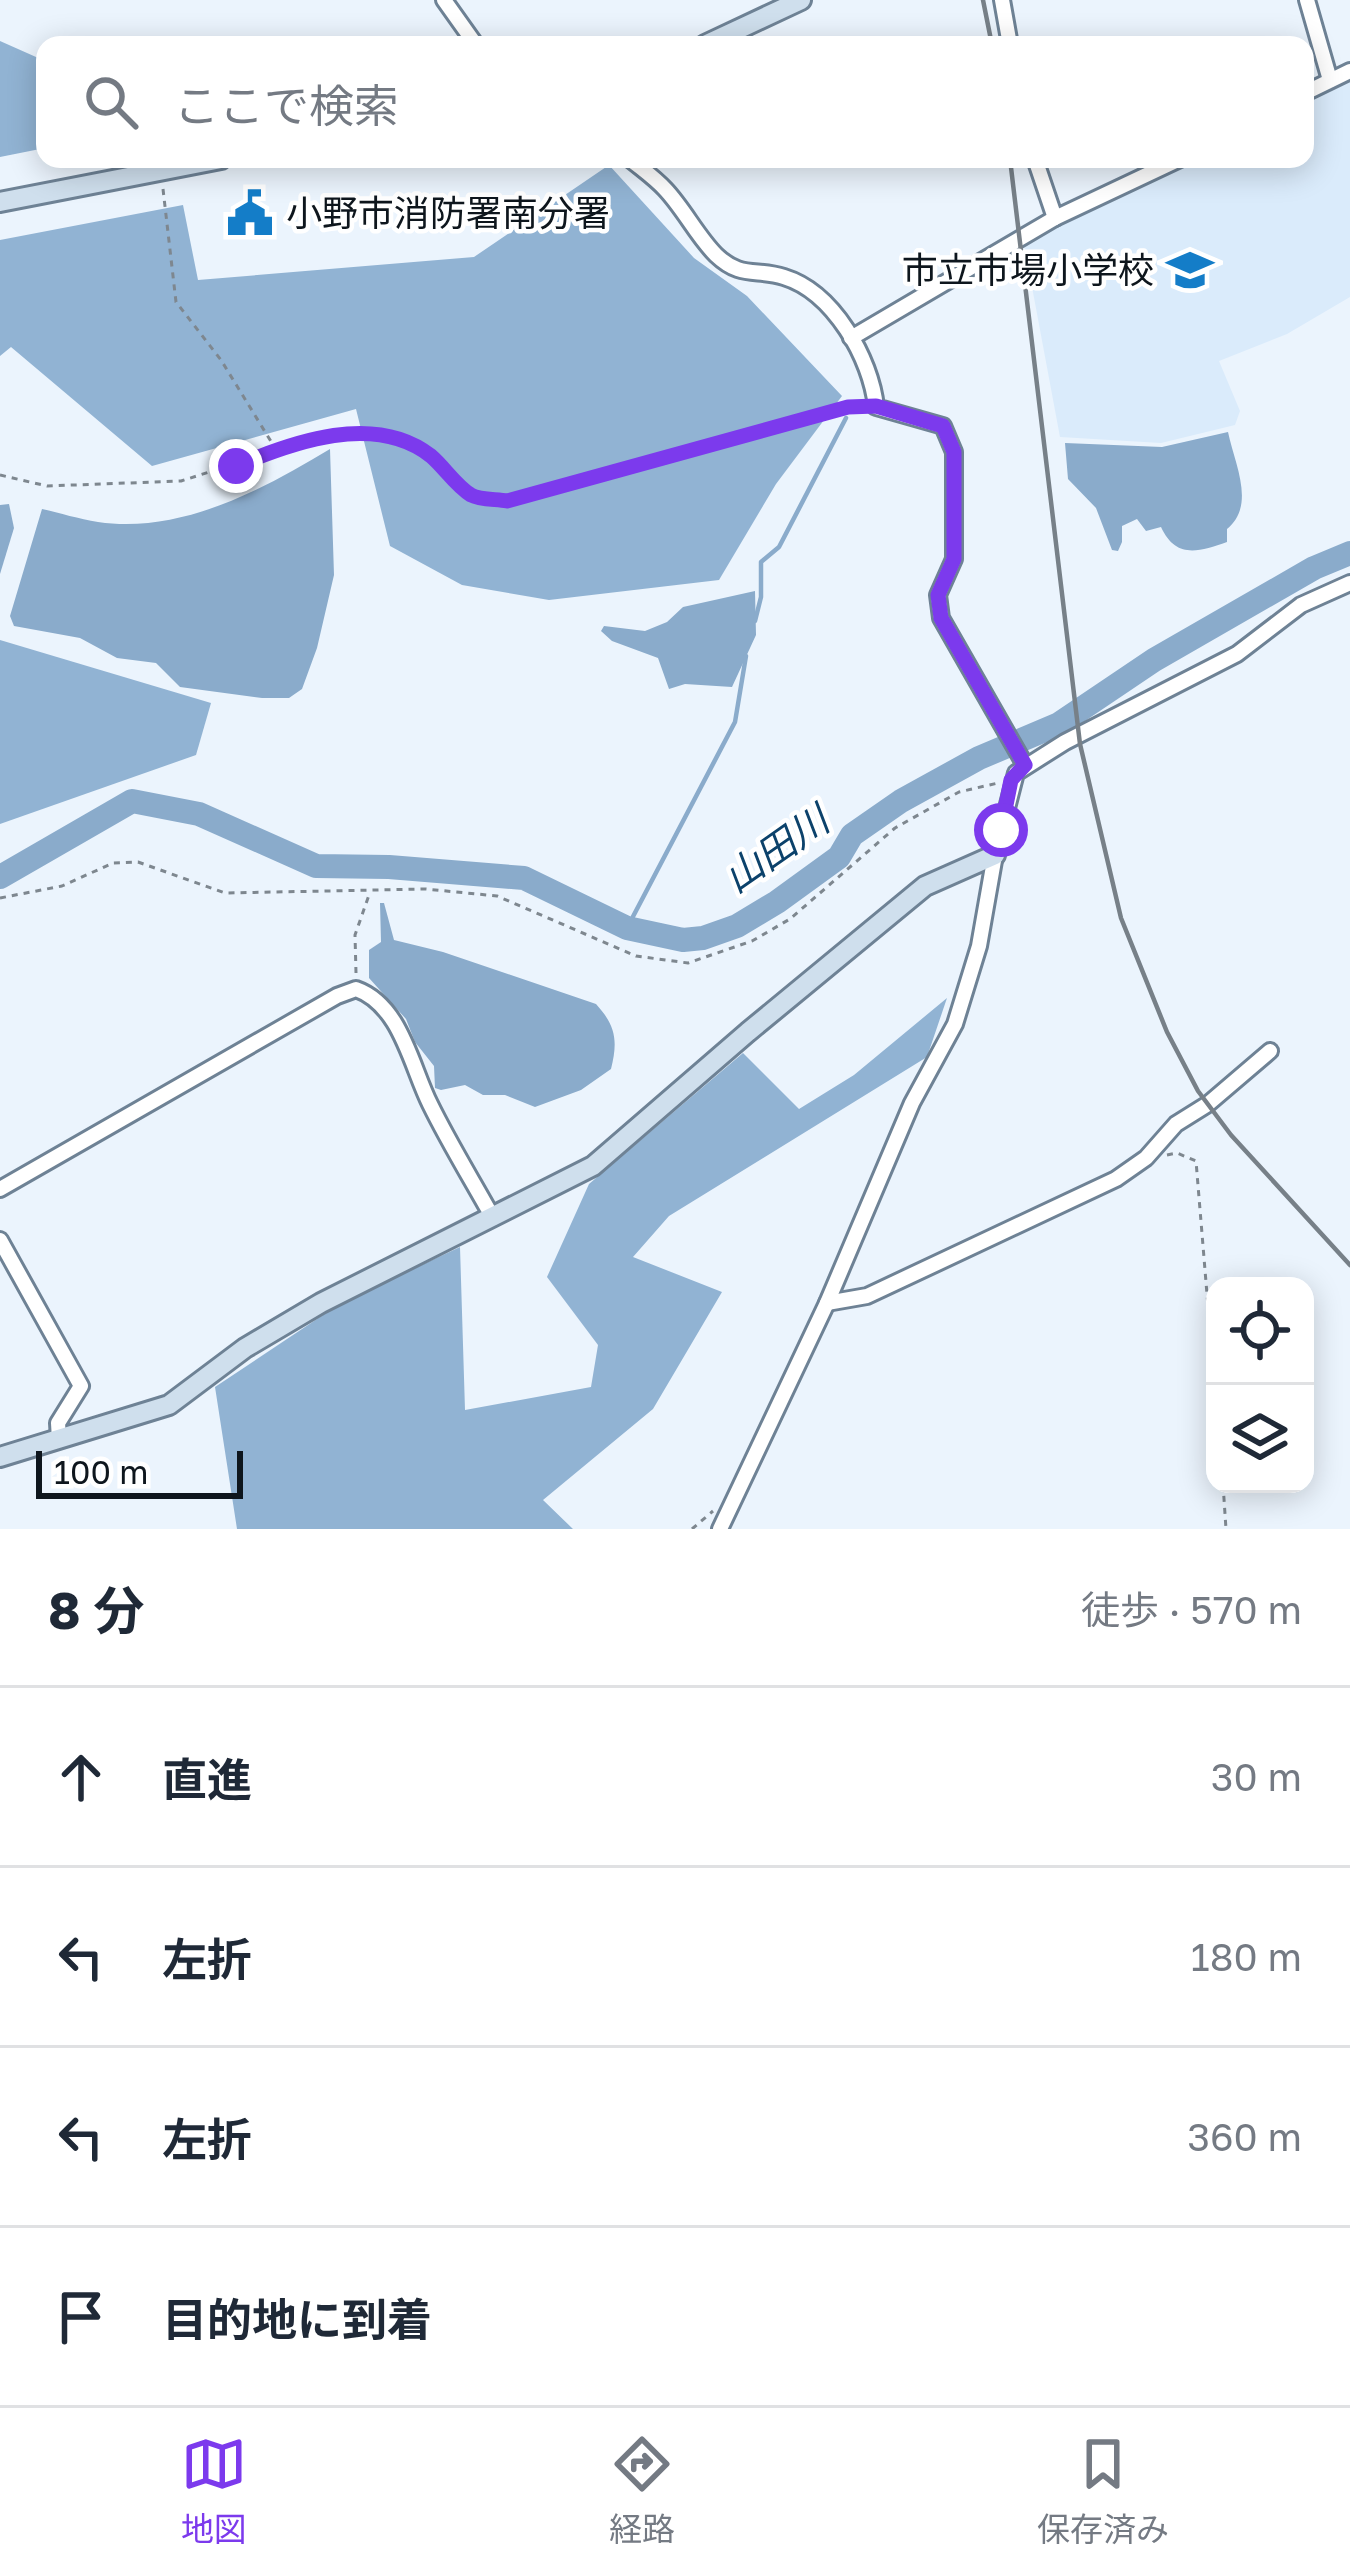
<!DOCTYPE html>
<html lang="ja">
<head>
<meta charset="utf-8">
<style>
  :root { --surface:#fff; --page:#f6f6f7; --text:#1f2937; --muted:#747a83; --line:#e0e1e3; --accent:#7c3aed }
  body { margin:0; font-family:"Golos Text","Noto Sans JP",sans-serif; background:var(--page); color:var(--text) }
  .controls { position:absolute; right:36px; bottom:36px; display:grid; overflow:hidden; border-radius:24px; box-shadow:0 6px 30px #0003 }
  .controls button { width:108px; height:108px; display:grid; place-items:center; padding:0; border:0; border-bottom:3px solid var(--line); background:var(--surface); color:var(--text); font:60px sans-serif }
  .scale { position:absolute; left:36px; bottom:30px; width:207px; box-sizing:border-box; padding-left:12px; border:6px solid #0e161d; border-top:0; font-size:33px; line-height:42px; white-space:nowrap; color:#0e161d; -webkit-text-stroke:9px #fff; paint-order:stroke }
  .stop { position:absolute; width:36px; height:36px; margin:-27px; border:9px solid #7c3aed; border-radius:50%; background:#fff }
  .stop.end { background:#7c3aed; border-color:#fff; box-shadow:0 3px 12px #0008 }
  .list { margin:0; padding:0; list-style:none }
  h2 { display:flex; justify-content:space-between; align-items:center; height:156px; margin:0; padding:0 48px; font-size:51px }
  h2 small { font-size:39px; font-weight:400; color:var(--muted) }
  .list li { display:grid; grid-template-columns:78px 1fr auto; gap:36px; align-items:center; box-sizing:border-box; height:180px; padding:0 48px; border-top:3px solid var(--line) }
  .list b { display:block; font-size:45px; white-space:nowrap }
  .list em { font-size:39px; font-style:normal; color:var(--muted) }
  .icon { flex:none; width:66px; height:66px; fill:none; stroke:currentColor; stroke-width:2; stroke-linecap:round; stroke-linejoin:round }
  .map { position:relative; flex:none; width:1350px; height:1529px; overflow:hidden }
  .search { position:absolute; background:var(--surface); box-shadow:0 6px 30px #0003; left:36px; right:36px; top:36px; height:132px; display:flex; align-items:center; gap:30px; box-sizing:border-box; padding:0 42px; border-radius:24px; color:var(--muted); font-size:45px }
  .sheet { height:876px; background:var(--surface) }
  nav { display:flex; justify-content:space-around; align-items:center; box-sizing:border-box; height:168px; border-top:3px solid var(--line); background:var(--surface); font-size:33px; color:var(--muted) }
  nav a { display:grid; justify-items:center; gap:6px }
  nav .on { color:var(--accent) }
  .map>svg:first-child { display:block }
  .built { fill:#daebfb }
  .forest { fill:#91b3d3 }
  .water { fill:#8aabcb }
  .lines { fill:none; stroke-linecap:round; stroke-linejoin:round }
  .stream { stroke:#8aabcb; stroke-width:4.5 }
  .river { stroke:#8aabcb; stroke-width:24 }
  .street-casing { stroke:#6e8295; stroke-width:20 }
  .secondary-casing { stroke:#6e8295; stroke-width:24 }
  .path { stroke:#7e878f; stroke-width:3; stroke-dasharray:6 6; stroke-linecap:butt }
  .street { stroke:#fff; stroke-width:14 }
  .secondary { stroke:#cfdfed; stroke-width:18 }
  .rail { stroke:#778088; stroke-width:4.5 }
  .route { stroke:#7c3aed; stroke-width:15 }
  .labels { text-anchor:middle; stroke-width:9; stroke-linejoin:round; paint-order:stroke }
  .poi-label { font-size:36px; fill:#0e161d; stroke:#fff; text-anchor:start }
  .water-label { font-size:39px; font-style:italic; fill:#0c426b; stroke:#fff }
</style>
</head>
<body>
<div class="map">
<svg width="1350" height="1529" viewBox="0 0 1350 1529">
  <rect width="100%" height="100%" fill="#ebf4fd"/>
  <path class="built" d="M 1350,78 L 1350,297 L 1287,334 L 1219,361 L 1240,411 L 1235,425 L 1161,443 L 1060,437 L 1024,244 L 1187,159 L 1305,159 L 1305,101 Z"/>
  <g class="forest">
    <path d="M 0,41 L 45,61 L 45,148 L 0,157 Z"/>
    <path d="M 609,165 L 694,258 L 747,296 L 842,396 L 776,484 L 719,580 L 549,600 L 462,585 L 390,546 L 356,409 L 152,466 L 11,347 L 0,356 L 0,240 L 183,205 L 198,280 L 474,257 Z"/>
    <path d="M 0,640 L 211,703 L 196,755 L 0,824 Z"/>
    <path d="M 947,998 L 927,1057 L 669,1216 L 633,1257 L 722,1292 L 653,1409 L 543,1500 L 573,1529 L 237,1529 L 215,1387 L 341,1303 L 460,1247 L 465,1410 L 591,1387 L 598,1345 L 547,1277 L 589,1184 L 743,1053 L 799,1109 L 854,1075 Z"/>
  </g>
  <g class="water">
    <path d="M 1228,432 C 1235,465 1256,505 1227,529 L 1227,542 C 1198,552 1176,559 1161,527 L 1146,531 L 1137,519 L 1122,526 L 1122,542 L 1118,551 L 1112,550 L 1096,508 L 1068,479 L 1065,443 L 1162,447 Z"/>
    <path d="M 330,449 L 334,575 L 317,648 L 302,689 L 289,698 L 262,698 L 180,687 L 156,663 L 117,658 L 80,638 L 14,626 L 10,616 L 42,509 C 60,513 79,519 98,522 C 181,534 262,490 330,449 Z"/>
    <path d="M 9,504 L 14,528 L 0,574 L 0,505 Z"/>
    <path d="M 755,591 L 756,635 L 732,687 L 685,684 L 669,689 L 658,658 L 612,641 L 601,631 L 604,626 L 645,631 L 667,622 L 683,607 Z"/>
    <path d="M 380,903 L 384,903 L 394,940 L 443,952 L 596,1004 C 616,1026 618,1041 611,1069 L 581,1090 L 535,1107 L 505,1095 L 483,1095 L 465,1085 L 441,1090 L 435,1088 L 434,1066 L 415,1042 L 406,1019 L 369,978 L 369,950 L 381,942 Z"/>
  </g>
  <g class="lines">
    <g class="stream">
      <path d="M 755,621 L 761,597 L 761,562 L 779,547 L 846,418"/>
      <path d="M 627,928 L 735,722 L 746,656"/>
    </g>
    <path class="river" d="M 0,877 L 132,801 L 199,814 L 316,866 L 389,867 L 524,878 L 627,928 L 683,940 L 703,938 L 737,926 L 777,902 L 839,857 L 852,835 L 901,801 L 979,758 L 1059,724 L 1154,660 L 1314,568 L 1350,553"/>
    <defs>
      <g id="street">
        <path d="M 444,0 L 476,45"/>
        <path d="M 1002,0 L 1010,45"/>
        <path d="M 1307,0 L 1330,80"/>
        <path d="M 1305,93 L 1350,71"/>
        <path d="M 630,159 C 642,169 655,178 665,189 C 684,209 697,236 716,255 C 741,279 756,268 784,277 C 833,292 871,358 876,407 L 943,426 L 954,452 L 954,559 L 938,595 L 941,618 L 1025,765"/>
        <path d="M 1035,159 L 1055,218"/>
        <path d="M 851,338 L 1055,218 L 1180,159"/>
        <path d="M 0,1189 L 337,996 L 356,989 C 401,1005 411,1066 430,1104 C 449,1143 472,1180 493,1218"/>
        <path d="M 0,1240 L 81,1386 L 58,1423 L 59,1439"/>
        <path d="M 827,1303 L 867,1296 L 1116,1179 L 1146,1158 L 1176,1124 L 1208,1104 L 1270,1051"/>
        <path d="M 720,1529 L 827,1303 L 912,1103 L 955,1024 L 979,946 L 995,855 L 1016,773 L 1065,742 L 1237,654 L 1301,605 L 1350,583"/>
      </g>
      <g id="secondary">
        <path d="M 705,45 L 801,0"/>
        <path d="M 0,202 L 221,159"/>
        <path d="M 0,1457 L 169,1405 L 245,1348 L 321,1303 L 593,1166 L 748,1032 L 925,886 L 995,855"/>
      </g>
    </defs>
    <use href="#street" class="street-casing"/>
    <use href="#secondary" class="secondary-casing"/>
    <g class="path">
      <path d="M 163,189 L 176,302 L 221,360 L 275,448"/>
      <path d="M 0,475 L 47,486 L 181,481 L 303,442 L 349,433 L 370,434 L 427,453 L 471,495 L 507,501 L 682,451 L 862,407"/>
      <path d="M 0,898 L 62,886 L 113,863 L 138,862 L 225,893 L 426,889 L 497,896 L 636,956 L 688,963 L 752,941 L 790,919 L 895,828 L 959,792 L 998,783"/>
      <path d="M 356,973 L 355,935 L 369,895"/>
      <path d="M 1167,1155 L 1177,1153 L 1196,1161 L 1215,1391"/>
      <path d="M 1223,1484 L 1226,1529"/>
      <path d="M 692,1529 L 713,1511"/>
    </g>
    <use href="#street" class="street"/>
    <use href="#secondary" class="secondary"/>
    <g class="rail">
      <path d="M 983,0 L 992,45"/>
      <path d="M 1010,159 L 1080,744 L 1121,918 L 1167,1032 L 1198,1091 L 1231,1135 L 1350,1265"/>
    </g>
  </g>
  <g class="lines">
    <path class="route" d="M 236,466 C 293,442 375,412 431,456 C 444,467 456,486 471,495 C 480,500 497,499 507,501 L 848,407 L 876,406 L 943,426 L 954,452 L 954,559 L 938,595 L 941,618 L 1025,765 L 1011,780 L 1001,830"/>
  </g>
  <defs>
    <symbol id="civic-bare" viewBox="-9 -9 18 18"><path d="M-.6-6.5H3V-4.5H.6V-3L4-1V1h2V6H-6V1h2V-1L-.6-3ZM-1.2 2.5V6h2.4V2.5Z" fill="#147dc8" stroke="#fff" stroke-width="2.5" paint-order="stroke"/></symbol>
    <symbol id="school-bare" viewBox="-9 -9 18 18"><path d="M0-5L7-2L0 1L-7-2ZM-4 1L0 2.5L4 1V4Q0 6-4 4Z" fill="#147dc8" stroke="#fff" stroke-width="2.5" paint-order="stroke"/></symbol>
  </defs>
  <g fill-rule="evenodd">
    <use href="#civic-bare" x="217" y="180" width="66" height="66"/>
    <use href="#school-bare" x="1157" y="237" width="66" height="66"/>
  </g>
  <g class="labels">
    <g class="poi-label">
      <text x="286" y="226">小野市消防署南分署</text>
      <text x="1154" y="283" text-anchor="end">市立市場小学校</text>
    </g>
    <g class="water-label">
      <text transform="translate(776 849) rotate(-35)" y="14">山田川</text>
    </g>
  </g>
</svg>
<div class="controls">
<button><svg class="icon" aria-label="locate" viewBox="0 0 24 24"><circle cx="12" cy="12" r="6"/><path d="M12 2v4M12 18v4M2 12h4M18 12h4"/></svg></button>
<button><svg class="icon" aria-label="layers" viewBox="0 0 24 24"><path d="M12 4l9 5-9 5-9-5zM3 14l9 5 9-5"/></svg></button>
</div>
<div class="scale">100 m</div>
<div class="stop" style="left:1001px;top:830px"></div>
<div class="stop end" style="left:236px;top:466px"></div>
<div class="search"><svg class="icon" aria-label="search" viewBox="0 0 24 24"><circle cx="10" cy="10" r="6"/><path d="M15 15l6 6"/></svg>ここで検索</div>
</div>
<section class="sheet">
<h2>8 分<small>徒歩 · 570 m</small></h2>
<ul class="list">
<li><svg class="icon" aria-label="ahead" viewBox="0 0 24 24"><path d="M12 20V5M6 11l6-6 6 6"/></svg><div><b>直進</b></div><em>30 m</em></li>
<li><svg class="icon" aria-label="left" viewBox="0 0 24 24"><path d="M17 20v-9H6M10 6l-5 5 5 5"/></svg><div><b>左折</b></div><em>180 m</em></li>
<li><svg class="icon" aria-label="left" viewBox="0 0 24 24"><path d="M17 20v-9H6M10 6l-5 5 5 5"/></svg><div><b>左折</b></div><em>360 m</em></li>
<li><svg class="icon" aria-label="arrive" viewBox="0 0 24 24"><path d="M6 21V4h12l-3 4 3 4H6"/></svg><div><b>目的地に到着</b></div></li>
</ul>
</section>
<nav>
<a class="on"><svg class="icon" aria-label="map" viewBox="0 0 24 24"><path d="M3 6l6-2 6 2 6-2v14l-6 2-6-2-6 2zM9 4v14M15 6v14"/></svg>地図</a>
<a><svg class="icon" aria-label="directions" viewBox="0 0 24 24"><path d="M12 3l9 9-9 9-9-9zM9 14v-3h6M13 9l2 2-2 2"/></svg>経路</a>
<a><svg class="icon" aria-label="saved" viewBox="0 0 24 24"><path d="M7 4h10v16l-5-4-5 4z"/></svg>保存済み</a>
</nav>
</body>
</html>
